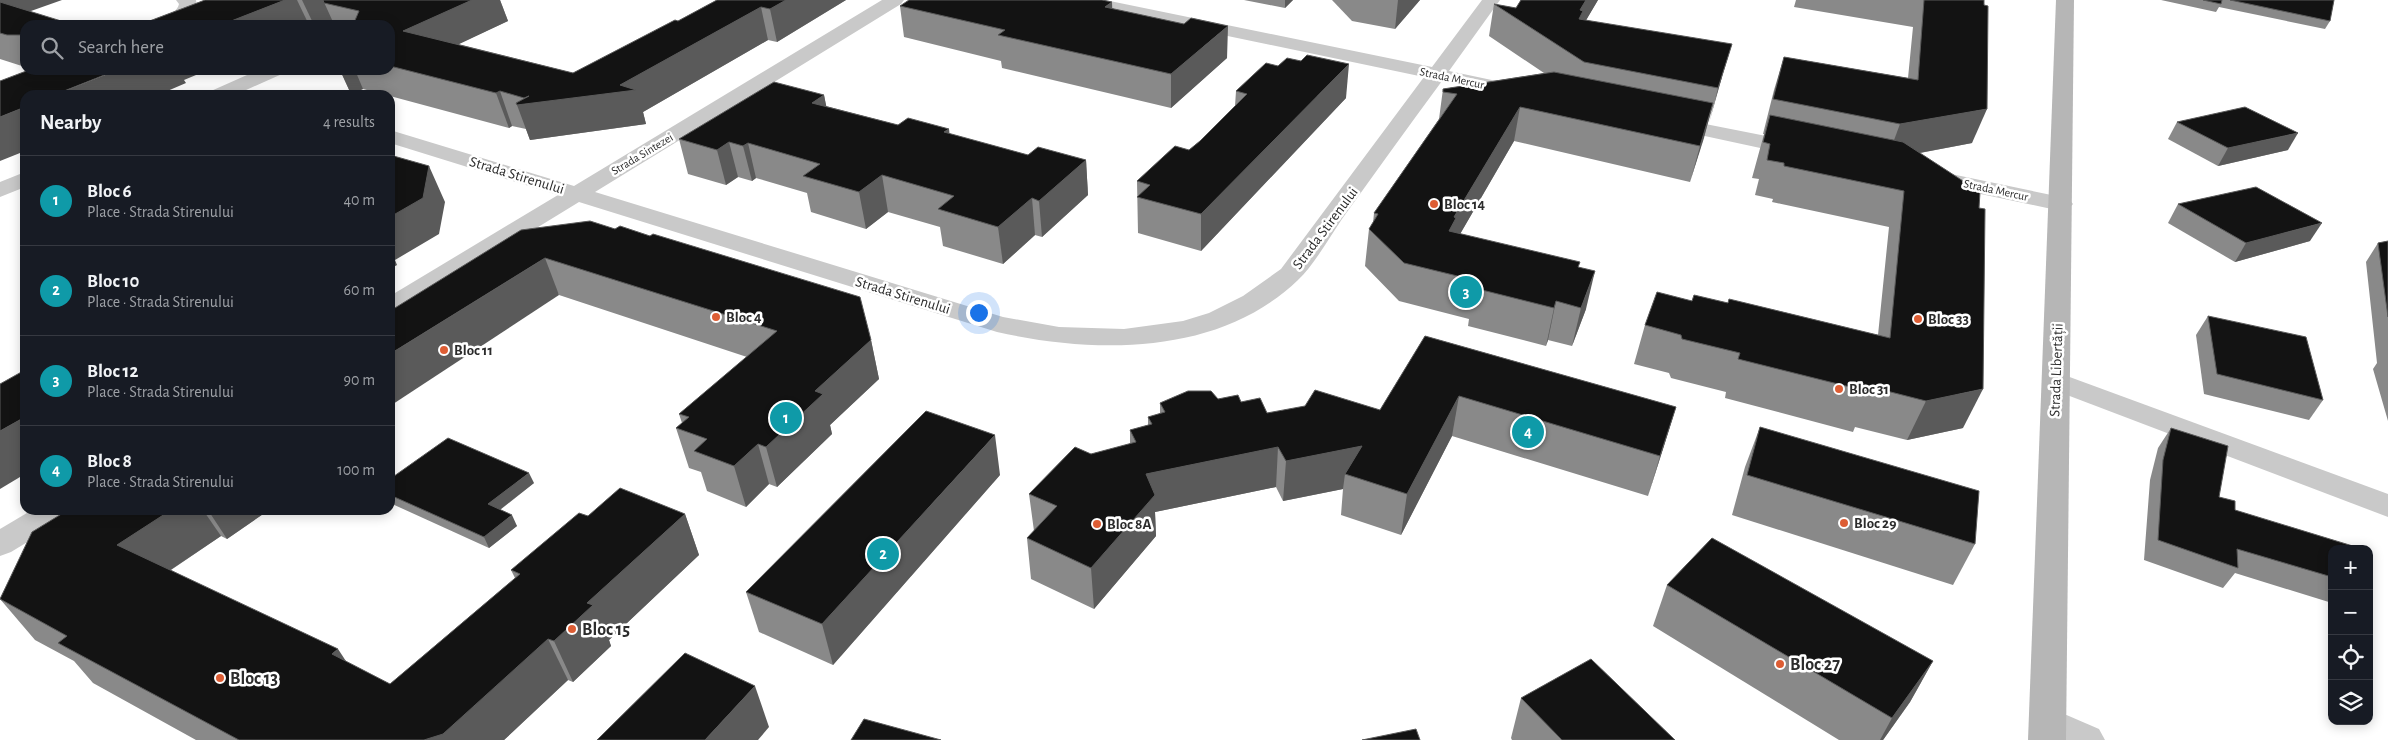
<!DOCTYPE html>
<html lang="en">
<head>
<meta charset="utf-8">
<style>
  :root { --surface:#171b24; --page:#20242c; --text:#f1f3f6; --muted:#9ea1a6; --line:#363941; --accent:#dd5d34 }
  body { margin:0; font-family:"Alegreya Sans",sans-serif; background:var(--page); color:var(--text) }
  .controls { position:absolute; right:15px; bottom:15px; display:grid; overflow:hidden; border-radius:10px; box-shadow:0 2px 12px #0003 }
  .controls button { width:45px; height:45px; display:grid; place-items:center; padding:0; border:0; border-bottom:1px solid var(--line); background:var(--surface); color:var(--text); font:25px sans-serif }
  .you { position:absolute; left:978px; top:312px; width:18px; height:18px; margin:-12px; border:4px solid #fff; border-radius:50%; background:#1a73e8; box-shadow:0 0 0 8px #1a73e833 }
  .badge { display:grid; place-items:center; width:32px; height:32px; border-radius:50%; background:var(--accent); color:#fff; font-size:16px; font-weight:700 }
  .pin { position:absolute; translate:-50% -50%; border:2px solid #fff; box-shadow:0 1px 5px #0006 }
  .list { margin:0; padding:0; list-style:none }
  h2 { display:flex; justify-content:space-between; align-items:center; height:65px; margin:0; padding:0 20px; font-size:21px }
  h2 small { font-size:16px; font-weight:400; color:var(--muted) }
  .list li { display:grid; grid-template-columns:32px 1fr auto; gap:15px; align-items:center; box-sizing:border-box; height:90px; padding:0 20px; border-top:1px solid var(--line) }
  .list b { display:block; font-size:19px; white-space:nowrap }
  .list p { margin:0; font-size:16px; white-space:nowrap; color:var(--muted) }
  .list em { font-size:16px; font-style:normal; color:var(--muted) }
  .icon { flex:none; width:28px; height:28px; fill:none; stroke:currentColor; stroke-width:2; stroke-linecap:round; stroke-linejoin:round }
  .map { position:relative; flex:none; width:2388px; height:740px; overflow:hidden }
  .search { position:absolute; background:var(--surface); box-shadow:0 2px 12px #0003; left:20px; top:20px; width:375px; height:55px; display:flex; align-items:center; gap:12px; box-sizing:border-box; padding:0 18px; border-radius:15px; color:var(--muted); font-size:19px }
  .panel { position:absolute; background:var(--surface); box-shadow:0 2px 12px #0003; left:20px; top:90px; width:375px; height:425px; border-radius:15px }
  .map>svg:first-child { display:block }
  .lines { fill:none; stroke-linecap:round; stroke-linejoin:round }
  .minor { fill:#c9c9c9; fill-rule:evenodd }
  .secondary { fill:#b6b6b6; fill-rule:evenodd }
  .wall { fill:#898989 }
  .shaded-wall { fill:#5a5a5a }
  .building { fill:#131313; stroke:#5a5a5a }
  .poi-dot { fill:#dd5d34; stroke:#fff; stroke-width:2 }
  .labels { text-anchor:middle; stroke-width:5; stroke-linejoin:round; paint-order:stroke }
  .far-street-label { font-size:12px; fill:#2c2c2c; stroke:#fff }
  .street-label { font-size:15px; fill:#2c2c2c; stroke:#fff }
  .poi-label { font-size:15px; font-weight:bold; fill:#2c2c2c; stroke:#fff; text-anchor:start }
  .near-poi-label { font-size:18px; font-weight:bold; fill:#2c2c2c; stroke:#fff; text-anchor:start }
</style>
</head>
<body>
<div class="map">
<svg width="2388" height="740" viewBox="0 0 2388 740">
  <rect width="100%" height="100%" fill="#fff"/>
  <g class="lines">
    <g class="minor">
      <path d="M 176,0 L 196,0 L 197,7 C 187,27 169,25 150,25 C 157,15 176,17 179,4 Z"/>
      <path d="M 882,0 L 904,0 L 901,4 L 595,192 L 1003,317 L 1059,327 L 1124,329 L 1183,321 L 1209,313 L 1243,296 L 1281,269 L 1424,77 L 1079,5 L 1073,4 L 1070,0 L 1105,0 L 1432,67 L 1482,0 L 1500,0 L 1449,71 L 1525,87 L 1528,91 L 1525,95 L 1518,97 L 1442,81 C 1408,127 1375,173 1342,219 C 1329,238 1314,265 1298,280 C 1219,356 1096,354 997,332 L 579,202 L 399,312 L 390,315 L 390,296 L 558,195 L 390,143 L 390,130 L 574,186 Z"/>
      <path d="M 258,70 L 285,70 L 282,74 L 235,95 L 208,95 L 211,91 Z"/>
      <path d="M 1670,117 L 1797,142 L 1805,144 L 1808,149 L 1805,154 L 1797,156 L 1663,127 L 1659,123 L 1663,119 Z"/>
      <path d="M 1932,170 L 2061,197 L 2069,199 L 2073,204 L 2069,209 L 2061,211 L 1924,182 L 1921,177 L 1924,172 Z"/>
      <path d="M 25,172 L 25,187 L 0,197 L 0,182 Z"/>
      <path d="M 2056,372 L 2388,494 L 2388,517 L 2046,387 L 2042,381 L 2046,375 Z"/>
      <path d="M 32,510 L 72,510 L 67,518 L 11,552 L 0,556 L 0,529 Z"/>
      <path d="M 2048,707 L 2099,729 L 2105,740 L 2050,740 L 2035,733 L 2030,722 L 2035,711 Z"/>
    </g>
    <path class="secondary" d="M 2056,0 L 2074,0 L 2066,740 L 2028,740 Z"/>
  </g>
  <g class="wall">
    <path d="M 0,0 L 30,11 L 25,25 L 25,67 L 0,59 Z"/>
    <path d="M 205,0 L 500,0 L 508,21 L 458,44 L 573,73 L 678,21 L 717,0 L 846,0 L 777,42 L 768,40 L 643,112 L 646,124 L 530,140 L 526,129 L 512,126 L 509,128 L 390,96 L 390,95 L 386,95 L 363,89 L 351,94 L 340,70 L 390,70 L 390,25 L 334,25 L 333,22 L 325,25 L 139,25 Z"/>
    <path d="M 1244,0 L 1293,0 L 1285,8 Z"/>
    <path d="M 1332,0 L 1420,0 L 1395,29 L 1352,21 Z"/>
    <path d="M 1521,0 L 1598,0 L 1586,20 L 1722,77 L 1690,182 L 1514,141 L 1460,234 L 1579,267 L 1586,309 L 1572,346 L 1548,340 L 1546,346 L 1468,326 L 1469,319 L 1399,301 L 1365,266 L 1369,229 L 1373,223 L 1374,213 L 1439,119 L 1443,89 L 1544,73 L 1489,36 L 1494,4 L 1516,8 Z"/>
    <path d="M 1796,0 L 1984,0 L 1972,143 L 1920,153 L 1963,428 L 1907,440 L 1855,427 L 1853,432 L 1725,398 L 1726,392 L 1671,378 L 1669,373 L 1634,364 L 1645,325 L 1692,301 L 1728,303 L 1878,335 L 1889,227 L 1772,202 L 1773,199 L 1755,195 L 1759,179 L 1752,178 L 1764,134 L 1763,134 L 1774,90 L 1784,57 L 1908,78 L 1913,27 L 1794,7 Z"/>
    <path d="M 2161,0 L 2334,0 L 2330,21 L 2325,29 L 2219,7 L 2216,12 Z"/>
    <path d="M 900,6 L 1112,8 L 1227,58 L 1171,108 L 1002,68 L 1001,61 L 904,37 Z"/>
    <path d="M 1236,91 L 1346,98 L 1201,251 L 1138,233 L 1137,181 L 1189,150 L 1200,141 L 1235,106 Z"/>
    <path d="M 824,95 L 826,106 L 898,125 L 949,134 L 1028,155 L 1086,160 L 1088,195 L 1042,237 L 1035,235 L 1003,264 L 943,246 L 940,227 L 888,212 L 866,229 L 811,212 L 807,193 L 756,178 L 752,181 L 738,177 L 726,185 L 688,174 L 679,139 Z"/>
    <path d="M 2177,122 L 2288,150 L 2218,166 L 2168,139 Z"/>
    <path d="M 2178,204 L 2310,241 L 2235,262 L 2168,223 Z"/>
    <path d="M 521,230 L 871,340 L 879,379 L 830,425 L 832,434 L 777,487 L 769,484 L 746,507 L 707,491 L 701,472 L 689,468 L 676,428 L 682,423 L 679,414 L 747,357 L 559,295 Z"/>
    <path d="M 2388,241 L 2388,421 L 2373,369 L 2377,363 L 2366,262 L 2378,243 Z"/>
    <path d="M 2208,316 L 2323,400 L 2309,420 L 2204,394 L 2196,335 Z"/>
    <path d="M 1425,336 L 1676,407 L 1648,496 L 1452,436 L 1401,535 L 1341,515 L 1343,489 L 1283,501 L 1276,487 L 1155,512 L 1156,536 L 1094,609 L 1031,579 L 1027,538 L 1034,531 L 1029,494 L 1091,454 L 1130,444 L 1130,430 L 1148,425 L 1148,417 L 1160,414 L 1160,403 L 1218,399 L 1241,402 L 1267,413 L 1380,410 Z"/>
    <path d="M 1760,427 L 1975,544 L 1953,585 L 1732,515 L 1745,467 Z"/>
    <path d="M 2171,428 L 2219,497 L 2235,510 L 2332,549 L 2332,603 L 2235,573 L 2223,588 L 2144,560 L 2150,480 L 2158,448 Z"/>
    <path d="M 1000,475 L 833,665 L 759,632 L 746,592 Z"/>
    <path d="M 390,479 L 534,483 L 500,510 L 517,526 L 489,548 L 390,503 Z"/>
    <path d="M 68,510 L 269,510 L 227,539 L 221,536 L 171,570 L 346,662 L 390,684 L 515,578 L 511,570 L 588,516 L 685,514 L 699,555 L 609,640 L 611,646 L 573,682 L 568,680 L 504,740 L 196,740 L 93,683 L 74,661 L 35,640 L 0,599 Z"/>
    <path d="M 1667,585 L 1933,661 L 1910,702 L 1883,740 L 1839,740 L 1653,626 Z"/>
    <path d="M 1521,698 L 1675,740 L 1512,740 L 1511,738 Z"/>
  </g>
  <g class="shaded-wall">
    <path d="M 0,0 L 62,0 L 0,22 Z"/>
    <path d="M 285,0 L 297,0 L 309,25 L 221,25 Z"/>
    <path d="M 302,0 L 323,0 L 333,22 L 325,25 L 314,25 Z"/>
    <path d="M 472,0 L 500,0 L 508,21 L 417,64 L 403,31 Z"/>
    <path d="M 786,0 L 846,0 L 777,42 L 770,9 Z"/>
    <path d="M 1285,0 L 1293,0 L 1285,8 Z"/>
    <path d="M 1398,0 L 1420,0 L 1395,29 Z"/>
    <path d="M 1586,0 L 1598,0 L 1578,34 L 1577,43 L 1580,10 Z"/>
    <path d="M 1112,2 L 1113,34 L 1105,7 Z"/>
    <path d="M 761,7 L 768,40 L 643,112 L 646,124 L 530,140 L 517,105 L 527,104 L 524,98 L 620,85 Z"/>
    <path d="M 1228,26 L 1227,58 L 1171,108 L 1171,74 Z"/>
    <path d="M 1732,44 L 1722,77 L 1709,123 L 1718,88 Z"/>
    <path d="M 1349,64 L 1346,98 L 1201,251 L 1201,214 Z"/>
    <path d="M 118,70 L 208,70 L 184,80 L 186,83 L 158,95 L 54,95 Z"/>
    <path d="M 340,70 L 355,70 L 363,89 L 351,94 Z"/>
    <path d="M 500,91 L 512,126 L 509,128 L 496,93 Z"/>
    <path d="M 824,95 L 831,129 L 812,103 Z"/>
    <path d="M 1713,103 L 1704,138 L 1690,182 L 1700,146 Z"/>
    <path d="M 25,107 L 25,151 L 0,161 L 0,117 Z"/>
    <path d="M 1520,107 L 1514,141 L 1452,248 L 1449,231 L 1454,217 Z"/>
    <path d="M 1987,109 L 1972,143 L 1887,159 L 1900,124 Z"/>
    <path d="M 949,129 L 953,164 L 944,132 Z"/>
    <path d="M 2298,133 L 2288,150 L 2218,166 L 2228,148 Z"/>
    <path d="M 729,142 L 738,177 L 726,185 L 717,150 Z"/>
    <path d="M 748,143 L 756,178 L 752,181 L 743,146 Z"/>
    <path d="M 1086,160 L 1088,195 L 1042,237 L 1039,201 Z"/>
    <path d="M 429,166 L 445,202 L 439,234 L 395,260 L 397,265 L 390,269 L 390,217 Z"/>
    <path d="M 882,175 L 888,212 L 866,229 L 859,192 Z"/>
    <path d="M 1032,198 L 1035,235 L 1003,264 L 998,227 Z"/>
    <path d="M 2322,223 L 2310,241 L 2235,262 L 2246,243 Z"/>
    <path d="M 545,258 L 559,295 L 390,406 L 390,354 Z"/>
    <path d="M 1595,271 L 1586,309 L 1572,346 L 1581,308 Z"/>
    <path d="M 1556,301 L 1548,340 L 1546,346 L 1554,308 Z"/>
    <path d="M 871,340 L 879,379 L 830,425 L 832,434 L 777,487 L 766,447 L 815,391 Z"/>
    <path d="M 1983,389 L 1963,428 L 1907,440 L 1926,401 Z"/>
    <path d="M 1459,396 L 1452,436 L 1401,535 L 1407,494 Z"/>
    <path d="M 1676,407 L 1664,446 L 1648,496 L 1660,456 Z"/>
    <path d="M 25,417 L 25,474 L 0,489 L 0,431 Z"/>
    <path d="M 995,435 L 1000,475 L 833,665 L 822,624 Z"/>
    <path d="M 758,444 L 769,484 L 746,507 L 734,466 Z"/>
    <path d="M 1362,446 L 1345,474 L 1343,489 L 1283,501 L 1286,461 Z"/>
    <path d="M 1278,447 L 1276,487 L 1155,512 L 1156,536 L 1094,609 L 1091,568 L 1146,474 Z"/>
    <path d="M 529,473 L 534,483 L 493,515 L 488,504 Z"/>
    <path d="M 171,510 L 203,510 L 221,536 L 148,585 L 117,545 Z"/>
    <path d="M 208,510 L 269,510 L 227,539 Z"/>
    <path d="M 685,514 L 699,555 L 609,640 L 611,646 L 573,682 L 554,641 L 587,603 Z"/>
    <path d="M 512,515 L 517,526 L 489,548 L 484,537 Z"/>
    <path d="M 548,639 L 568,680 L 504,740 L 424,740 Z"/>
    <path d="M 338,649 L 365,690 L 332,654 Z"/>
    <path d="M 1933,661 L 1910,702 L 1883,740 L 1880,740 L 1892,718 Z"/>
    <path d="M 755,686 L 769,727 L 758,740 L 705,740 Z"/>
  </g>
  <g class="building">
    <path d="M 205,0 L 285,0 L 221,25 L 139,25 Z"/>
    <path d="M 323,0 L 472,0 L 403,31 L 573,73 L 675,20 L 678,21 L 717,0 L 786,0 L 770,9 L 761,7 L 620,85 L 636,90 L 517,105 L 516,103 L 529,96 L 524,98 L 500,91 L 496,93 L 390,66 L 390,25 L 353,25 L 359,11 L 324,3 Z"/>
    <path d="M 909,0 L 1102,0 L 1112,2 L 1105,7 L 1184,24 L 1191,18 L 1228,26 L 1171,74 L 998,35 L 1005,30 L 900,6 Z"/>
    <path d="M 1521,0 L 1586,0 L 1580,10 L 1583,11 L 1579,19 L 1732,44 L 1718,88 L 1584,62 L 1494,4 L 1516,8 Z"/>
    <path d="M 1924,0 L 1984,0 L 1984,5 L 1988,6 L 1987,109 L 1900,124 L 1773,99 L 1784,57 L 1918,80 Z"/>
    <path d="M 2203,0 L 2222,0 L 2221,4 Z"/>
    <path d="M 2230,0 L 2334,0 L 2330,21 Z"/>
    <path d="M 0,2 L 74,25 L 25,25 L 25,35 L 7,35 L 0,33 Z"/>
    <path d="M 1307,55 L 1349,64 L 1201,214 L 1137,197 L 1150,185 L 1137,181 L 1175,146 L 1189,150 L 1200,141 L 1247,94 L 1236,91 L 1266,63 L 1278,66 L 1287,58 L 1301,61 Z"/>
    <path d="M 29,70 L 117,70 L 54,95 L 25,95 L 25,107 L 0,117 L 0,81 Z"/>
    <path d="M 1554,72 L 1713,103 L 1700,146 L 1520,107 L 1454,217 L 1456,218 L 1449,231 L 1580,262 L 1578,267 L 1595,271 L 1581,308 L 1556,301 L 1554,308 L 1474,288 L 1478,281 L 1404,263 L 1369,229 L 1378,214 L 1374,213 L 1457,94 L 1443,92 L 1443,89 Z"/>
    <path d="M 774,82 L 824,95 L 812,103 L 898,125 L 908,118 L 949,129 L 944,132 L 1028,155 L 1038,147 L 1086,160 L 1039,201 L 1032,198 L 998,227 L 938,209 L 954,196 L 882,175 L 859,192 L 803,176 L 820,164 L 748,143 L 743,146 L 729,142 L 717,150 L 679,139 Z"/>
    <path d="M 2245,107 L 2298,133 L 2228,148 L 2177,122 Z"/>
    <path d="M 1770,115 L 1903,142 L 1980,192 L 1979,208 L 1985,209 L 1983,389 L 1926,401 L 1871,387 L 1870,392 L 1738,359 L 1740,353 L 1682,339 L 1681,335 L 1645,325 L 1657,292 L 1692,301 L 1694,295 L 1728,303 L 1729,299 L 1890,338 L 1904,191 L 1784,166 L 1784,163 L 1767,160 L 1770,144 L 1763,142 Z"/>
    <path d="M 390,155 L 429,166 L 423,198 L 390,217 Z"/>
    <path d="M 2256,187 L 2322,223 L 2246,243 L 2178,204 Z"/>
    <path d="M 590,221 L 615,229 L 620,226 L 650,236 L 653,234 L 860,297 L 871,340 L 815,391 L 823,394 L 766,447 L 758,444 L 734,466 L 694,451 L 707,439 L 676,428 L 689,417 L 679,414 L 777,331 L 545,258 L 390,354 L 390,311 L 521,230 Z"/>
    <path d="M 2388,241 L 2388,317 L 2378,243 Z"/>
    <path d="M 2208,316 L 2306,337 L 2323,400 L 2217,374 Z"/>
    <path d="M 1425,336 L 1676,407 L 1660,456 L 1459,396 L 1407,494 L 1345,474 L 1362,446 L 1286,461 L 1278,447 L 1146,474 L 1155,495 L 1091,568 L 1027,538 L 1057,506 L 1029,494 L 1075,447 L 1091,454 L 1136,442 L 1130,430 L 1152,424 L 1148,417 L 1165,412 L 1160,403 L 1188,391 L 1211,391 L 1218,399 L 1238,395 L 1241,402 L 1260,398 L 1267,413 L 1305,406 L 1315,390 L 1380,410 Z"/>
    <path d="M 25,370 L 25,417 L 0,431 L 0,384 Z"/>
    <path d="M 926,411 L 995,435 L 822,624 L 746,592 Z"/>
    <path d="M 1760,427 L 1979,491 L 1975,544 L 1747,475 Z"/>
    <path d="M 2171,428 L 2228,446 L 2219,497 L 2235,501 L 2235,510 L 2356,547 L 2357,549 L 2332,549 L 2332,577 L 2237,549 L 2238,568 L 2158,540 L 2163,460 Z"/>
    <path d="M 448,438 L 529,473 L 488,504 L 512,515 L 484,537 L 390,495 L 390,479 Z"/>
    <path d="M 620,488 L 685,514 L 587,603 L 593,605 L 554,641 L 548,639 L 443,734 L 424,740 L 239,740 L 58,643 L 67,636 L 0,599 L 32,532 L 68,510 L 171,510 L 117,545 L 338,649 L 332,654 L 390,684 L 520,574 L 511,570 L 579,513 L 588,516 Z"/>
    <path d="M 1712,538 L 1933,661 L 1892,718 L 1667,585 Z"/>
    <path d="M 685,653 L 755,686 L 705,740 L 597,740 Z"/>
    <path d="M 1591,659 L 1675,740 L 1562,740 L 1521,698 Z"/>
    <path d="M 864,719 L 941,740 L 851,740 Z"/>
    <path d="M 1416,729 L 1420,740 L 1362,740 Z"/>
  </g>
  <g class="poi-dot">
    <circle cx="1434" cy="204" r="5"/>
    <circle cx="716" cy="317" r="5"/>
    <circle cx="1918" cy="319" r="5"/>
    <circle cx="444" cy="350" r="5"/>
    <circle cx="1839" cy="389" r="5"/>
    <circle cx="1844" cy="523" r="5"/>
    <circle cx="1097" cy="524" r="5"/>
    <circle cx="572" cy="629" r="5"/>
    <circle cx="1780" cy="664" r="5"/>
    <circle cx="220" cy="678" r="5"/>
  </g>
  <g class="labels">
    <g class="far-street-label">
      <text transform="translate(1452 78) rotate(12)" y="4">Strada Mercur</text>
      <text transform="translate(642 154) rotate(-31)" y="4">Strada Sintezei</text>
      <text transform="translate(1996 190) rotate(12)" y="4">Strada Mercur</text>
    </g>
    <g class="street-label">
      <text transform="translate(517 175) rotate(17)" y="5">Strada Stirenului</text>
      <text transform="translate(1325 228) rotate(-53)" y="5">Strada Stirenului</text>
      <text transform="translate(903 295) rotate(17)" y="5">Strada Stirenului</text>
      <text transform="translate(2056 370) rotate(-88)" y="5">Strada Libertății</text>
    </g>
    <g class="poi-label">
      <text x="1444" y="209">Bloc 14</text>
      <text x="726" y="322">Bloc 4</text>
      <text x="1928" y="324">Bloc 33</text>
      <text x="454" y="355">Bloc 11</text>
      <text x="1849" y="394">Bloc 31</text>
      <text x="1854" y="528">Bloc 29</text>
      <text x="1107" y="529">Bloc 8A</text>
    </g>
    <g class="near-poi-label">
      <text x="582" y="635">Bloc 15</text>
      <text x="1790" y="670">Bloc 27</text>
      <text x="230" y="684">Bloc 13</text>
    </g>
  </g>
</svg>
<div class="controls">
<button>+</button>
<button>−</button>
<button><svg class="icon" aria-label="locate" viewBox="0 0 24 24"><circle cx="12" cy="12" r="6"/><path d="M12 2v4M12 18v4M2 12h4M18 12h4"/></svg></button>
<button><svg class="icon" aria-label="layers" viewBox="0 0 24 24"><path d="M12 4l9 5-9 5-9-5zM3 14l9 5 9-5"/></svg></button>
</div>
<div class="you"></div>
<div class="pin badge" style="left:786px;top:418px;background:#0f9aa8">1</div>
<div class="pin badge" style="left:883px;top:554px;background:#0f9aa8">2</div>
<div class="pin badge" style="left:1466px;top:292px;background:#0f9aa8">3</div>
<div class="pin badge" style="left:1528px;top:432px;background:#0f9aa8">4</div>
<div class="search"><svg class="icon" aria-label="search" viewBox="0 0 24 24"><circle cx="10" cy="10" r="6"/><path d="M15 15l6 6"/></svg>Search here</div>
<section class="panel">
<h2>Nearby<small>4 results</small></h2>
<ul class="list">
<li><span class="badge" style="background:#0f9aa8">1</span><div><b>Bloc 6</b><p>Place · Strada Stirenului</p></div><em>40 m</em></li>
<li><span class="badge" style="background:#0f9aa8">2</span><div><b>Bloc 10</b><p>Place · Strada Stirenului</p></div><em>60 m</em></li>
<li><span class="badge" style="background:#0f9aa8">3</span><div><b>Bloc 12</b><p>Place · Strada Stirenului</p></div><em>90 m</em></li>
<li><span class="badge" style="background:#0f9aa8">4</span><div><b>Bloc 8</b><p>Place · Strada Stirenului</p></div><em>100 m</em></li>
</ul>
</section>
</div>
</body>
</html>
